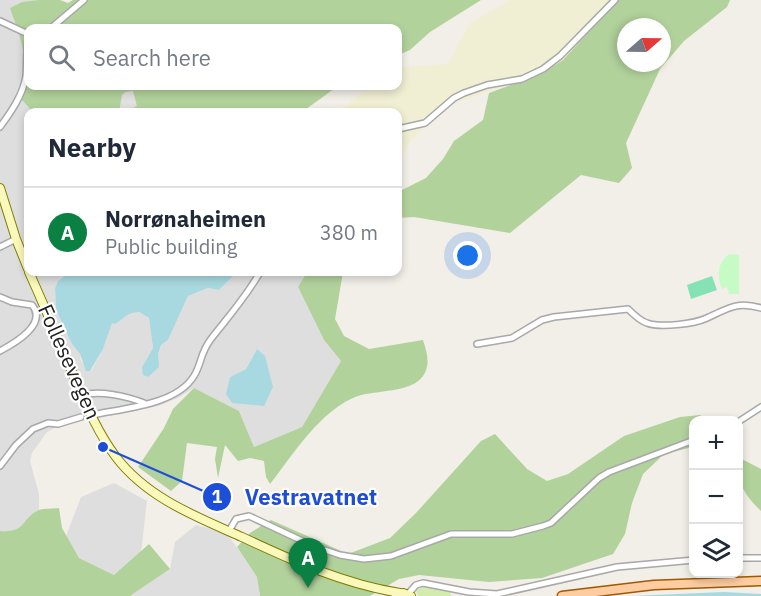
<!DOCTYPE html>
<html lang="en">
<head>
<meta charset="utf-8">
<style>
  :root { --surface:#fff; --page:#f2f2f3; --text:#1f2937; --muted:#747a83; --line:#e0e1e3; --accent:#0b8043 }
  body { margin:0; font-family:"IBM Plex Sans",sans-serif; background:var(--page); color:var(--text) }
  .controls { position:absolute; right:18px; bottom:18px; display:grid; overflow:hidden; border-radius:12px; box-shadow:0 3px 9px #0003 }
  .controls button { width:54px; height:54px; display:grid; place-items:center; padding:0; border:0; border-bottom:2px solid var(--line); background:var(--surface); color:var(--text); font:30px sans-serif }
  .compass { position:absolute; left:617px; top:18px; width:54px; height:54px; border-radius:50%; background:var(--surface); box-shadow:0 3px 9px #0003; rotate:70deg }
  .you { position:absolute; left:468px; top:256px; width:21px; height:21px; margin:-15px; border:4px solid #fff; border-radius:50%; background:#1a73e8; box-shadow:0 0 0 9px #1a73e833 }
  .badge { display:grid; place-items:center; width:39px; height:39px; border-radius:50%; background:var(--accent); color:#fff; font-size:20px; font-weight:700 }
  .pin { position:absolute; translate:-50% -50px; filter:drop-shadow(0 2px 3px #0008) }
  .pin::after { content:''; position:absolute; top:32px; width:21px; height:18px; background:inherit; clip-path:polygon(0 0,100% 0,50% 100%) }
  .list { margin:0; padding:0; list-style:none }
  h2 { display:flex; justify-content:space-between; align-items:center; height:78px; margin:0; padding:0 24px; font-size:26px }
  h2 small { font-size:20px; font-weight:400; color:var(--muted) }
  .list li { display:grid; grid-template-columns:39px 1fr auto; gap:18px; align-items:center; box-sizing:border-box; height:90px; padding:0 24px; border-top:2px solid var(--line) }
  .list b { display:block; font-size:22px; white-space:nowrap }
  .list p { margin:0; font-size:20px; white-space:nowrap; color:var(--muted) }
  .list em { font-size:20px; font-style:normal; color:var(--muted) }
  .icon { flex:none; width:33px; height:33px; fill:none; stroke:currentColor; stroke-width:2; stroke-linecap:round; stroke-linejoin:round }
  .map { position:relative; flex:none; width:761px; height:596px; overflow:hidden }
  .search { position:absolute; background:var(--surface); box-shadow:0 3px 9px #0003; left:24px; top:24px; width:378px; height:66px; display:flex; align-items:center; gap:15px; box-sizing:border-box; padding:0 21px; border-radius:12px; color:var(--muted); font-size:22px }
  .panel { position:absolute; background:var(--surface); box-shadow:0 3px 9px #0003; left:24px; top:108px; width:378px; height:168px; border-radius:12px }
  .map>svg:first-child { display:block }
  .residential { fill:#dfdedf; fill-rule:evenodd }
  .farmland { fill:#f0efd4 }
  .grass { fill:#d3ecae }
  .forest { fill:#b2d29c; fill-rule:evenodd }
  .park { fill:#c7fbc6 }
  .pitch { fill:#85e2b4 }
  .parking { fill:#e1e1e1 }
  .water { fill:#a8d9e0 }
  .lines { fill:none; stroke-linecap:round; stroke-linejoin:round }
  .minor-casing { stroke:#a8a8a8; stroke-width:8 }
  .secondary-casing { stroke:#7f7f02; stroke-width:10 }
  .primary-casing { stroke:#9f5900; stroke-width:11 }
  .minor { stroke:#fff; stroke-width:5 }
  .secondary { stroke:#fbf8bc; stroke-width:8 }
  .primary { stroke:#fecca1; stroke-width:8 }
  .labels { text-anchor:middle; stroke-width:4.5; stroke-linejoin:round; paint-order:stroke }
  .street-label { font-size:21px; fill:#212121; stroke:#fff }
  .leader { fill:none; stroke:#1d4ed8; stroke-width:2 }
  .callout-dot { fill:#1d4ed8; stroke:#fff; stroke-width:2 }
  .mark-label { font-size:18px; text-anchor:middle; font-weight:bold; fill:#fff }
  .callout-label { font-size:22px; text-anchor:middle; font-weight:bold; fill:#1d4ed8; stroke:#fff; stroke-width:4.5; stroke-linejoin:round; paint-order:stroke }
</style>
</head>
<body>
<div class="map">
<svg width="761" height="596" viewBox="0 0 761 596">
  <rect width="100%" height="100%" fill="#f2eee8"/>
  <g class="residential">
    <path d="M 0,0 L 39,0 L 10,8 L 24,48 L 24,79 L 19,97 L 33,112 L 28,112 L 28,272 L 70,272 L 58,281 L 55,288 L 56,310 L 72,344 L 80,354 L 81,361 L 91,371 L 103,349 L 112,322 L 115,324 L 127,314 L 139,312 L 149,318 L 153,348 L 142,367 L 158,354 L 161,345 L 168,340 L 188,296 L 208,288 L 219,290 L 235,274 L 253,275 L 255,272 L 307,272 L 298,287 L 324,340 L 341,361 L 302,427 L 254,447 L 239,411 L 194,388 L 178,398 L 158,406 L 64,423 L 47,432 L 32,453 L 30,461 L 39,494 L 39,510 L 19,529 L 9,531 L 0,531 ZM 256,350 L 232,403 L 230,377 L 246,369 Z"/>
    <path d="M 114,483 L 147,501 L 141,553 L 114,575 L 79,558 L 66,536 L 81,497 Z"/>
    <path d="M 196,525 L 227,533 L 257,577 L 260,596 L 130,596 L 170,569 L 175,542 Z"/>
  </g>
  <path class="farmland" d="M 511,0 L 618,0 L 563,60 L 543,73 L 443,107 L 409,143 L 398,161 L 398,112 L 339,112 L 369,86 L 398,86 L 398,70 L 402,67 L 448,64 L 470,23 Z"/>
  <path class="grass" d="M 423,586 L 450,592 L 451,596 L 418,596 L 416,591 Z"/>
  <g class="forest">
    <path d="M 39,0 L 60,0 L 68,3 L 73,0 L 481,0 L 430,32 L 410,50 L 398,55 L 398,28 L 28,28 L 28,86 L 338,86 L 302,112 L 33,112 L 19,97 C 30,59 22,43 10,8 L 22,2 Z"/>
    <path d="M 618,0 L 730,0 L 727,7 L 684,41 L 660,69 L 626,143 L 632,168 L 619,183 L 581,175 L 510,233 L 414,217 L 398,218 L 398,192 L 426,178 L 443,159 L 454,141 L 483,120 L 489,93 L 543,73 L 563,60 ZM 626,27 L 662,27 L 662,63 L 626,63 Z"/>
    <path d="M 307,272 L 343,272 L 335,319 L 344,336 L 369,349 L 423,340 C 427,353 431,364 423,376 C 411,393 376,390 358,396 C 321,409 293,455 270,484 L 266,477 L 264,461 L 250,458 L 238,461 L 225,445 L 218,478 L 215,459 L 217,447 L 187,443 L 182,481 L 171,491 L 138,467 L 164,428 L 173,409 L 194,388 L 239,411 L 254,447 L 302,427 L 341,361 L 324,340 L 298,287 Z"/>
    <path d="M 700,415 L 706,420 L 694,420 L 693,447 L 664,454 L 643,474 L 632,503 L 625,534 L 613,554 L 542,578 L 489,582 L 419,575 L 399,579 L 370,596 L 260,596 L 257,577 L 237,547 L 250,533 L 271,520 L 348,554 L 390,538 L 416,513 L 481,441 L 495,434 L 527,469 L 547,481 L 568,474 L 624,436 L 680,417 Z"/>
    <path d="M 738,457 L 761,469 L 761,511 C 742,493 738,482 738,457 Z"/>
    <path d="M 59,508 L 62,528 L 79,558 L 114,575 L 149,544 L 170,569 L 130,596 L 0,596 L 0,531 C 27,533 21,518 39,510 C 44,508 53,509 59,508 Z"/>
  </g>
  <path class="park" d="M 729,254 L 739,255 L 739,294 L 729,294 L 727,287 L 722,289 C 717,275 717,264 729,254 Z"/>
  <path class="pitch" d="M 712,276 L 717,290 L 691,299 L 687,285 Z"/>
  <path class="parking" d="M 133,91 L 137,106 L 134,107 L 136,112 L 119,112 L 122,95 L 125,92 Z"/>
  <g class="water">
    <path d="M 70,272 L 255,272 L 253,275 L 243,276 L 235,274 L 219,290 L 208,288 L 188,296 L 168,340 L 161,345 L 158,354 L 159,367 L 148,377 L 143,375 L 142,367 L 153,348 L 149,318 L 139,312 C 123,314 127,317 115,324 L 112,323 L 103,349 L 90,371 L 86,371 L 80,354 L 72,344 L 56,310 L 55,288 L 58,281 Z"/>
    <path d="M 257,349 L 265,356 L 273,387 L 264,406 L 232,403 L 226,394 L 230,377 L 246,369 Z"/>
    <path d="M 724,592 L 761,594 L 761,596 L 631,596 Z"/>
  </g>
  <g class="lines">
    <defs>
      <g id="minor">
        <path d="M 0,21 L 28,34"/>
        <path d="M 51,28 L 84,0"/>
        <path d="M 0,127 C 11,112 23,95 26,76 C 27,63 26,52 28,38"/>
        <path d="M 398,129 L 425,123 L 454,98 L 464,93 L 487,85 L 522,79 L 543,69 L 560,56 L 615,0"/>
        <path d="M 0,247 L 16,239"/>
        <path d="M 0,297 L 12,302 L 32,305 C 48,324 15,343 0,351"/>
        <path d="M 477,344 L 512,338 L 542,320 L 554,317 L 628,309 C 633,314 640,321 647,323 C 660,328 694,324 707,318 C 729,308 737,301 761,308"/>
        <path d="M 82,396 C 97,389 129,397 144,403"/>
        <path d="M 97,414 C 127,408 177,404 194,376 C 202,363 200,353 211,339 C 228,317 247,296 260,272"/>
        <path d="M 738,422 L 761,407"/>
        <path d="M 0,466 L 16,445 L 33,429 L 48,423 L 58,424 L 81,417"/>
        <path d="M 229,531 L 236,519 L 249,516 L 313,546 L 340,555 L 364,559 L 391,556 L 451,534 L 512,534 L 543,526 L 551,523 L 599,478 L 609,472 L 694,440"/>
        <path d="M 738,558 L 761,558"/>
        <path d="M 408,594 L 416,585 L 423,583 L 469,592 L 497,594 L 617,567 L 694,560"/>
      </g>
      <g id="secondary">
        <path d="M 0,188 L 16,239 L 28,269"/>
        <path d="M 29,272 C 44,305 58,339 72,372 C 85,402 97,432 116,457 C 147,498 197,517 242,537 C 293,561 344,584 400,593"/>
        <path d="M 396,595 L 403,593 L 411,596"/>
      </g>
      <path id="primary" d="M 562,596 L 654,585 L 761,581"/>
    </defs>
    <use href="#minor" class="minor-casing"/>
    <use href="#secondary" class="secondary-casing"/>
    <use href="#primary" class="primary-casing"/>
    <use href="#minor" class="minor"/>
    <use href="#secondary" class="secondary"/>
    <use href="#primary" class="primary"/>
  </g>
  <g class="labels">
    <g class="street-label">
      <text transform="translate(69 362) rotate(66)" y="7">Follesevegen</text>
    </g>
  </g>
  <path class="leader" d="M103 447L217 497"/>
  <g class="callout-dot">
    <circle cx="103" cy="447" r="6"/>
    <circle cx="217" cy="497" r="15"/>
  </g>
  <g class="mark-label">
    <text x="217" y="503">1</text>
  </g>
  <g class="callout-label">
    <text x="311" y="505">Vestravatnet</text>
  </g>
</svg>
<div class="controls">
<button>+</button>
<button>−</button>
<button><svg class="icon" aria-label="layers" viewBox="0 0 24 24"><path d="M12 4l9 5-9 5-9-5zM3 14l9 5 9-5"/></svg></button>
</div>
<svg class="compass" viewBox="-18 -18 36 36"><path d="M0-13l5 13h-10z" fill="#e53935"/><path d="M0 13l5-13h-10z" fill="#747a83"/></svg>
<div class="you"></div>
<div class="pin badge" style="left:308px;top:588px">A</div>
<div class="search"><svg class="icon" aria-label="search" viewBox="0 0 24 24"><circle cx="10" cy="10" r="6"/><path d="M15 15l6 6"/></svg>Search here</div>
<section class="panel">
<h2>Nearby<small></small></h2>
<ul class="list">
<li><span class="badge">A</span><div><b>Norrønaheimen</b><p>Public building</p></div><em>380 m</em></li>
</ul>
</section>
</div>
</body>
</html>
